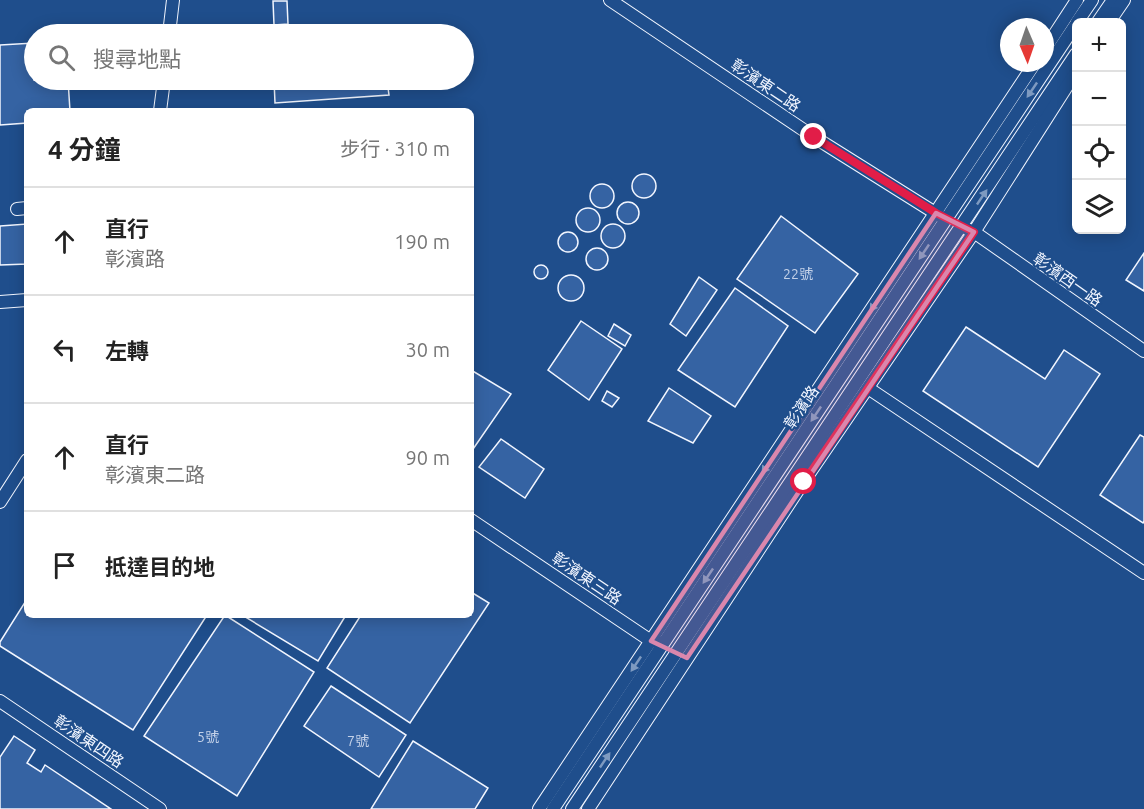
<!DOCTYPE html>
<html lang="zh-TW">
<head>
<meta charset="utf-8">
<style>
  :root { --surface:#fff; --page:#f6f6f6; --text:#222; --muted:#767676; --line:#e0e0e0 }
  body { margin:0; font-family:Ubuntu,"Noto Sans TC",sans-serif; background:var(--page); color:var(--text) }
  .controls { position:absolute; right:18px; top:18px; display:grid; overflow:hidden; border-radius:9px; box-shadow:0 3px 15px #0003 }
  .controls button { width:54px; height:54px; display:grid; place-items:center; padding:0; border:0; border-bottom:2px solid var(--line); background:var(--surface); color:var(--text); font:30px sans-serif }
  .compass { position:absolute; left:1000px; top:18px; width:54px; height:54px; border-radius:50%; background:var(--surface); box-shadow:0 3px 15px #0003; rotate:178deg }
  .stop { position:absolute; width:18px; height:18px; margin:-14px; border:4px solid #e11d48; border-radius:50%; background:#fff }
  .stop.end { background:#e11d48; border-color:#fff; box-shadow:0 2px 6px #0008 }
  .list { margin:0; padding:0; list-style:none }
  h2 { display:flex; justify-content:space-between; align-items:center; height:78px; margin:0; padding:0 24px; font-size:26px }
  h2 small { font-size:20px; font-weight:400; color:var(--muted) }
  .list li { display:grid; grid-template-columns:39px 1fr auto; gap:18px; align-items:center; box-sizing:border-box; height:108px; padding:0 24px; border-top:2px solid var(--line) }
  .list b { display:block; font-size:22px; white-space:nowrap }
  .list p { margin:0; font-size:20px; white-space:nowrap; color:var(--muted) }
  .list em { font-size:20px; font-style:normal; color:var(--muted) }
  .icon { flex:none; width:33px; height:33px; fill:none; stroke:currentColor; stroke-width:2; stroke-linecap:round; stroke-linejoin:round }
  .map { position:relative; flex:none; width:1144px; height:809px; overflow:hidden }
  .search { position:absolute; background:var(--surface); box-shadow:0 3px 15px #0003; left:24px; top:24px; width:450px; height:66px; display:flex; align-items:center; gap:15px; box-sizing:border-box; padding:0 21px; border-radius:33px; color:var(--muted); font-size:22px }
  .panel { position:absolute; background:var(--surface); box-shadow:0 3px 15px #0003; left:24px; top:108px; width:450px; height:510px; border-radius:9px }
  .map>svg:first-child { display:block }
  .building { fill:#3563a3; stroke:#f2f6ff; stroke-width:1.5 }
  .lines { fill:none; stroke-linecap:round; stroke-linejoin:round }
  .minor-casing { stroke:#f2f6ff; stroke-width:14 }
  .minor { stroke:#1f4e8c; stroke-width:12 }
  .oneway { fill:#7e9ac0 }
  .route { stroke:#e11d48; stroke-width:8 }
  .marked { fill:#da87ad; fill-opacity:0.2; stroke:#da87ad; stroke-width:4.5; stroke-linejoin:round }
  .labels { text-anchor:middle; stroke-width:4.5; stroke-linejoin:round; paint-order:stroke }
  .number-label { font-size:14px; fill:#c3d1e8 }
  .street-label { font-size:16px; fill:#f2f6ff; stroke:#1f4e8c }
</style>
</head>
<body>
<div class="map">
<svg width="1144" height="809" viewBox="0 0 1144 809">
  <rect width="100%" height="100%" fill="#1f4e8c"/>
  <g class="building">
    <path d="M 273,1 L 287,1 L 288,24 L 274,25 Z"/>
    <path d="M 34,43 L 34,80 L 68,80 L 70,111 L 27,111 L 27,123 L 0,125 L 0,45 Z"/>
    <path d="M 274,80 L 387,80 L 389,95 L 275,103 Z"/>
    <circle cx="644" cy="186" r="12"/>
    <circle cx="602" cy="196" r="12"/>
    <circle cx="628" cy="213" r="11"/>
    <circle cx="588" cy="220" r="12"/>
    <path d="M 781,216 L 858,274 L 815,333 L 737,279 Z"/>
    <circle cx="613" cy="236" r="12"/>
    <path d="M 27,224 L 27,264 L 0,265 L 0,226 Z"/>
    <circle cx="568" cy="242" r="10"/>
    <circle cx="597" cy="259" r="11"/>
    <path d="M 1144,253 L 1144,291 L 1126,280 Z"/>
    <circle cx="541" cy="272" r="7"/>
    <circle cx="571" cy="288" r="13"/>
    <path d="M 699,277 L 717,290 L 686,336 L 670,324 Z"/>
    <path d="M 735,288 L 788,326 L 735,407 L 678,370 Z"/>
    <path d="M 581,321 L 622,349 L 589,400 L 548,370 Z"/>
    <path d="M 614,324 L 631,335 L 625,346 L 608,336 Z"/>
    <path d="M 966,327 L 1045,379 L 1064,350 L 1100,374 L 1038,467 L 923,391 Z"/>
    <path d="M 471,370 L 511,394 L 471,452 Z"/>
    <path d="M 669,388 L 711,416 L 693,443 L 648,421 Z"/>
    <path d="M 607,391 L 619,398 L 612,407 L 602,401 Z"/>
    <path d="M 1140,435 L 1144,437 L 1144,521 L 1143,523 L 1100,495 Z"/>
    <path d="M 501,439 L 544,469 L 525,498 L 479,467 Z"/>
    <path d="M 471,592 L 489,603 L 410,723 L 327,668 L 361,615 L 471,615 Z"/>
    <path d="M 27,599 L 27,615 L 207,615 L 133,730 L 0,646 L 0,642 Z"/>
    <path d="M 225,615 L 314,672 L 237,796 L 144,736 Z"/>
    <path d="M 242,615 L 346,615 L 318,661 Z"/>
    <path d="M 331,686 L 406,735 L 379,777 L 304,726 Z"/>
    <path d="M 14,736 L 35,750 L 27,763 L 41,772 L 45,765 L 111,809 L 0,809 L 0,757 Z"/>
    <path d="M 413,741 L 488,788 L 475,809 L 371,809 Z"/>
  </g>
  <g class="lines">
    <defs>
      <g id="minor">
        <path d="M 610,0 L 814,137 L 940,216"/>
        <path d="M 1077,22 L 1092,0"/>
        <path d="M 1098,22 L 1113,0"/>
        <path d="M 1109,22 L 1124,0"/>
        <path d="M 169,34 L 173,0"/>
        <path d="M 1045,49 L 1077,0"/>
        <path d="M 160,111 L 164,80"/>
        <path d="M 17,209 L 27,208"/>
        <path d="M 967,229 L 974,232 L 1144,351"/>
        <path d="M 0,302 L 27,300"/>
        <path d="M 868,388 L 1144,573"/>
        <path d="M 0,502 L 27,460"/>
        <path d="M 471,520 L 651,641 L 658,642"/>
        <path d="M 0,701 L 160,809"/>
        <path d="M 539,809 L 1035,63"/>
        <path d="M 553,809 L 1076,24"/>
        <path d="M 572,809 L 1076,54"/>
        <path d="M 588,809 L 804,481 L 974,232 L 1076,72"/>
      </g>
    </defs>
    <use href="#minor" class="minor-casing"/>
    <use href="#minor" class="minor"/>
  </g>
  <defs><path id="oneway-solid" d="M-6-.8H1V-3.2L6.5 0L1 3.2V.8H-6Z" transform="scale(1.5)"/></defs>
  <g class="oneway">
    <use href="#oneway-solid" transform="translate(1032 90) rotate(124)"/>
    <use href="#oneway-solid" transform="translate(982 197) rotate(-56)"/>
    <use href="#oneway-solid" transform="translate(924 252) rotate(124)"/>
    <use href="#oneway-solid" transform="translate(875 304) rotate(124)"/>
    <use href="#oneway-solid" transform="translate(816 414) rotate(124)"/>
    <use href="#oneway-solid" transform="translate(767 466) rotate(124)"/>
    <use href="#oneway-solid" transform="translate(708 576) rotate(124)"/>
    <use href="#oneway-solid" transform="translate(636 664) rotate(124)"/>
    <use href="#oneway-solid" transform="translate(605 760) rotate(-56)"/>
  </g>
  <g class="lines">
    <path class="route" d="M 804,482 L 974,232 L 936,213 L 814,137"/>
  </g>
  <path class="marked" d="M 936,213 L 974,232 L 687,658 L 651,641 Z"/>
  <g class="labels">
    <g class="number-label">
      <text x="798" y="279">22號</text>
      <text x="208" y="742">5號</text>
      <text x="358" y="746">7號</text>
    </g>
    <g class="street-label">
      <text transform="translate(766 85) rotate(34)" y="6">彰濱東二路</text>
      <text transform="translate(1068 279) rotate(35)" y="6">彰濱西一路</text>
      <text transform="translate(801 407) rotate(-56)" y="6">彰濱路</text>
      <text transform="translate(587 578) rotate(34)" y="6">彰濱東三路</text>
      <text transform="translate(89 741) rotate(34)" y="6">彰濱東四路</text>
    </g>
  </g>
</svg>
<div class="controls">
<button>+</button>
<button>−</button>
<button><svg class="icon" aria-label="locate" viewBox="0 0 24 24"><circle cx="12" cy="12" r="6"/><path d="M12 2v4M12 18v4M2 12h4M18 12h4"/></svg></button>
<button><svg class="icon" aria-label="layers" viewBox="0 0 24 24"><path d="M12 4l9 5-9 5-9-5zM3 14l9 5 9-5"/></svg></button>
</div>
<svg class="compass" viewBox="-18 -18 36 36"><path d="M0-13l5 13h-10z" fill="#e53935"/><path d="M0 13l5-13h-10z" fill="#767676"/></svg>
<div class="stop" style="left:804px;top:482px"></div>
<div class="stop end" style="left:814px;top:137px"></div>
<div class="search"><svg class="icon" aria-label="search" viewBox="0 0 24 24"><circle cx="10" cy="10" r="6"/><path d="M15 15l6 6"/></svg>搜尋地點</div>
<section class="panel">
<h2>4 分鐘<small>步行 · 310 m</small></h2>
<ul class="list">
<li><svg class="icon" aria-label="ahead" viewBox="0 0 24 24"><path d="M12 20V5M6 11l6-6 6 6"/></svg><div><b>直行</b><p>彰濱路</p></div><em>190 m</em></li>
<li><svg class="icon" aria-label="left" viewBox="0 0 24 24"><path d="M17 20v-9H6M10 6l-5 5 5 5"/></svg><div><b>左轉</b></div><em>30 m</em></li>
<li><svg class="icon" aria-label="ahead" viewBox="0 0 24 24"><path d="M12 20V5M6 11l6-6 6 6"/></svg><div><b>直行</b><p>彰濱東二路</p></div><em>90 m</em></li>
<li><svg class="icon" aria-label="arrive" viewBox="0 0 24 24"><path d="M6 21V4h12l-3 4 3 4H6"/></svg><div><b>抵達目的地</b></div></li>
</ul>
</section>
</div>
</body>
</html>
